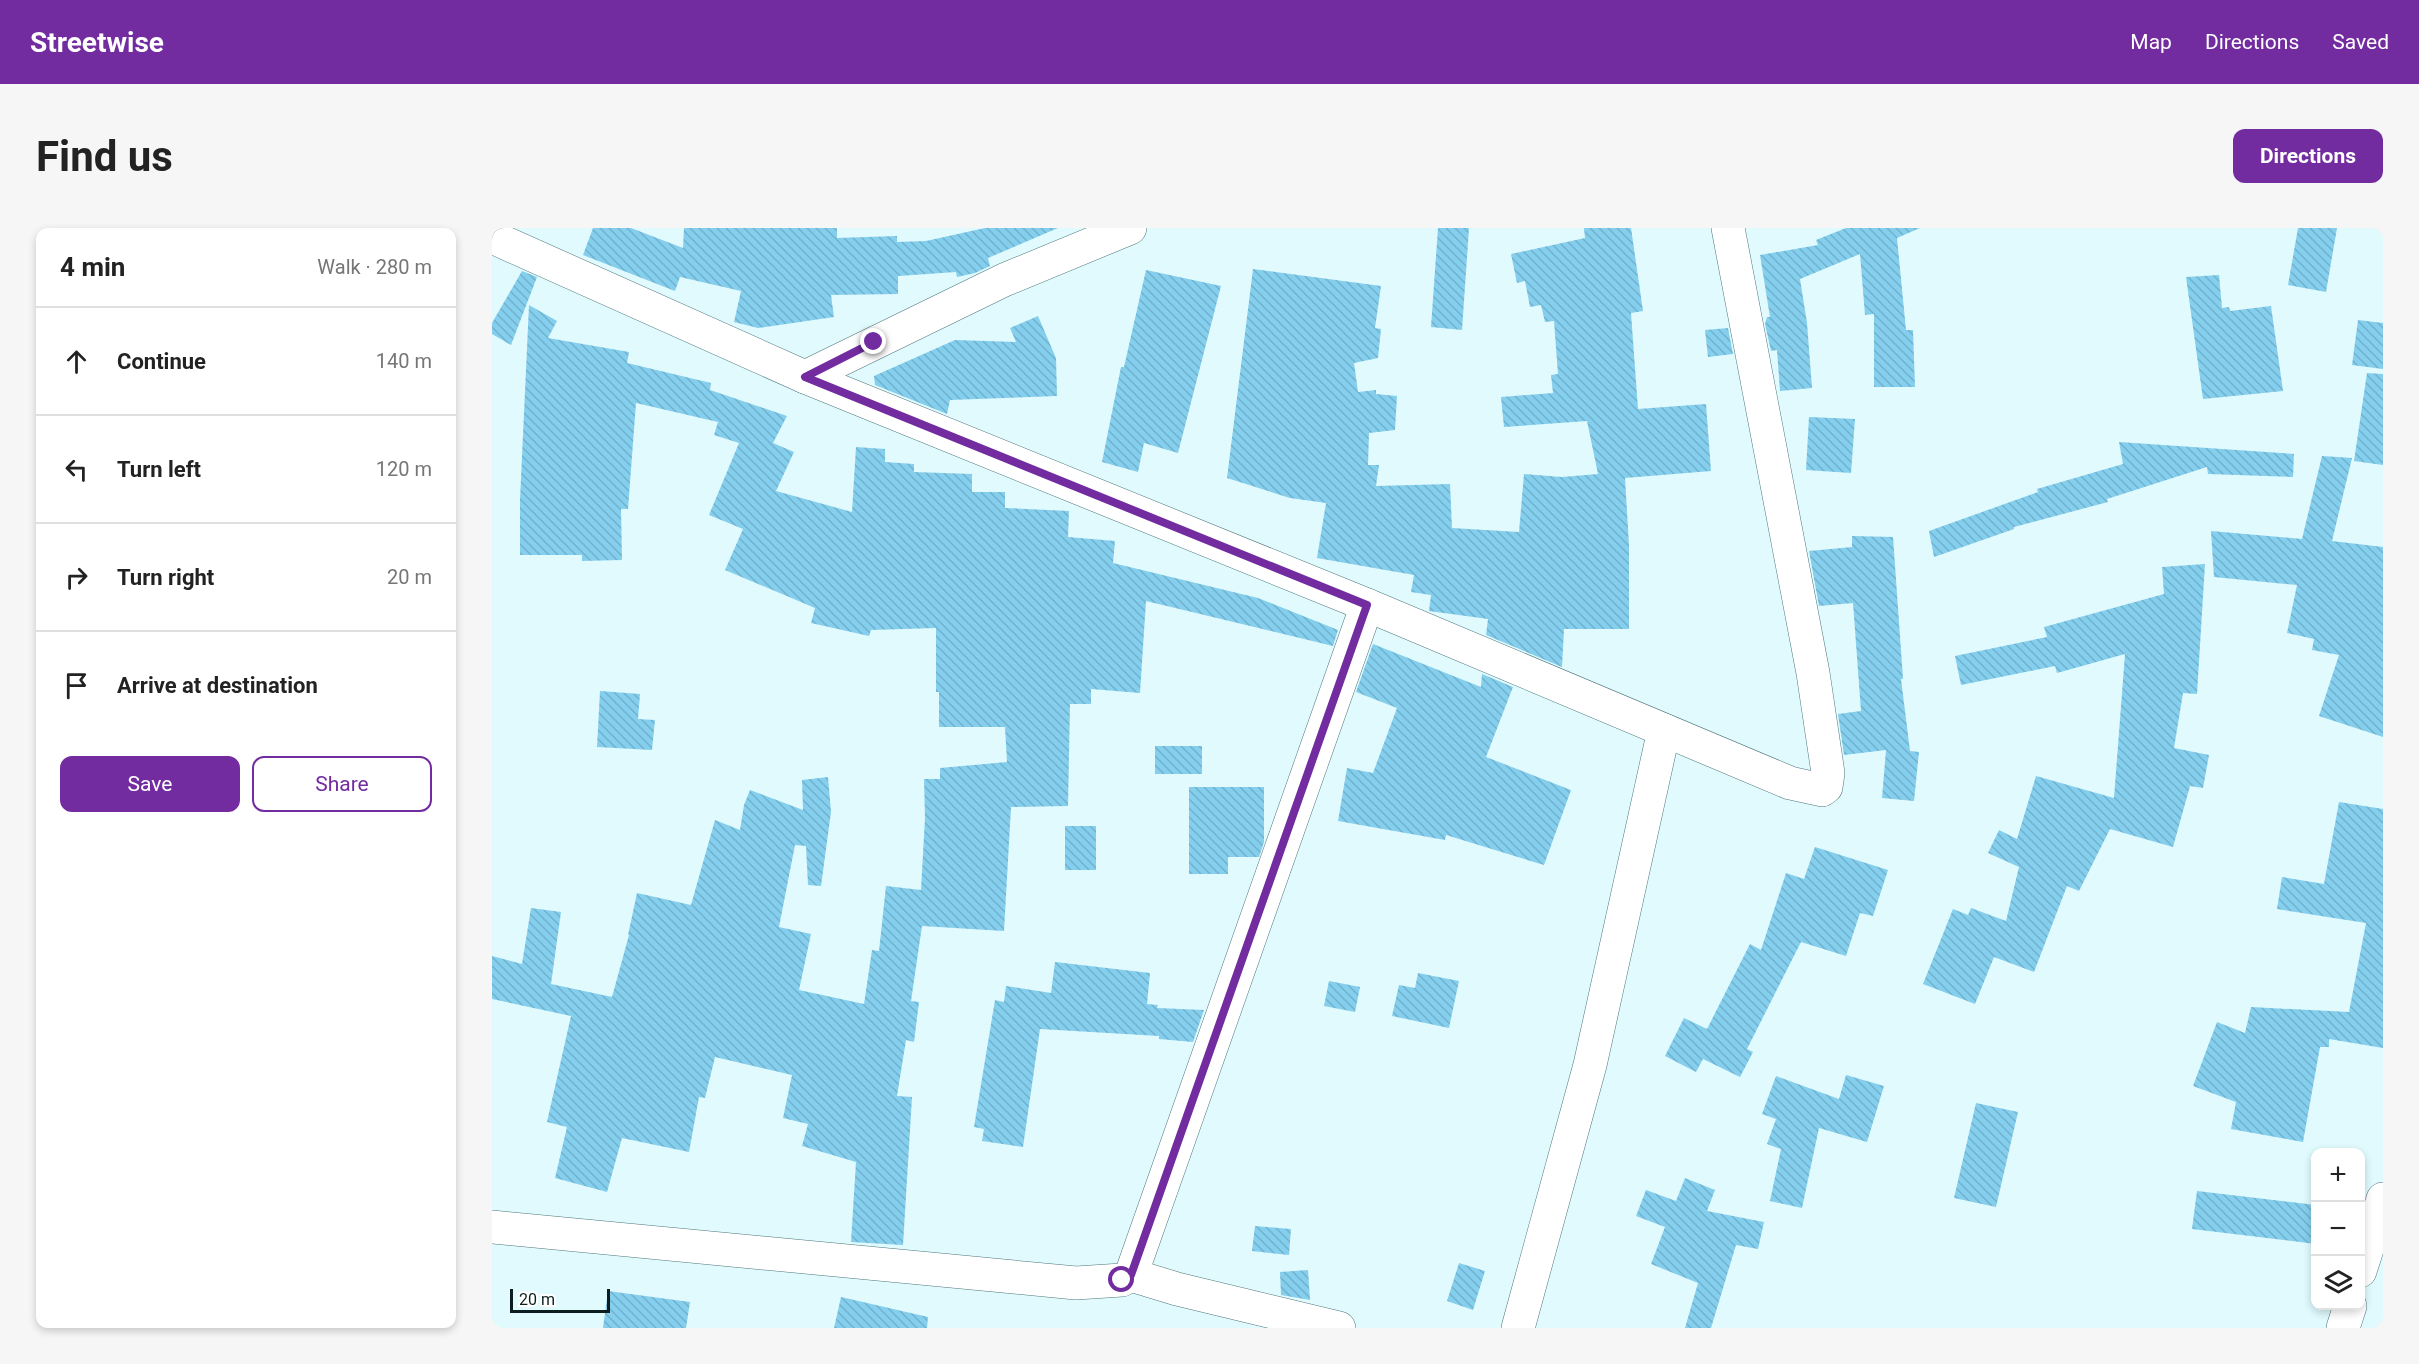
<!DOCTYPE html>
<html lang="en">
<head>
<meta charset="utf-8">
<style>
  :root { --surface:#fff; --page:#f6f6f6; --text:#222; --muted:#767676; --line:#e0e0e0; --accent:#722ca0 }
  body { margin:0; font-family:Roboto,sans-serif; background:var(--page); color:var(--text) }
  .controls { position:absolute; right:18px; bottom:18px; display:grid; overflow:hidden; border-radius:12px; box-shadow:0 3px 9px #0003 }
  .controls button { width:54px; height:54px; display:grid; place-items:center; padding:0; border:0; border-bottom:2px solid var(--line); background:var(--surface); color:var(--text); font:30px sans-serif }
  .scale { position:absolute; left:18px; bottom:15px; width:100px; box-sizing:border-box; padding-left:6px; border:3px solid #0c1d1f; border-top:0; font-size:16px; line-height:21px; white-space:nowrap; color:#0c1d1f; -webkit-text-stroke:4px #fff; paint-order:stroke }
  .stop { position:absolute; width:18px; height:18px; margin:-14px; border:4px solid #722ca0; border-radius:50%; background:#fff }
  .stop.end { background:#722ca0; border-color:#fff; box-shadow:0 2px 6px #0008 }
  .list { margin:0; padding:0; list-style:none }
  h2 { display:flex; justify-content:space-between; align-items:center; height:78px; margin:0; padding:0 24px; font-size:26px }
  h2 small { font-size:20px; font-weight:400; color:var(--muted) }
  .list li { display:grid; grid-template-columns:39px 1fr auto; gap:18px; align-items:center; box-sizing:border-box; height:108px; padding:0 24px; border-top:2px solid var(--line) }
  .list b { display:block; font-size:22px; white-space:nowrap }
  .list em { font-size:20px; font-style:normal; color:var(--muted) }
  .actions { display:flex; gap:12px; padding:18px 24px }
  .actions a { flex:1; padding:14px 0; border:2px solid var(--accent); border-radius:12px; text-align:center; font-size:21px; color:var(--accent) }
  .actions .main { background:var(--accent); color:#fff }
  .icon { flex:none; width:33px; height:33px; fill:none; stroke:currentColor; stroke-width:2; stroke-linecap:round; stroke-linejoin:round }
  .map { position:relative; flex:none; width:1891px; height:1100px; overflow:hidden; border-radius:12px }
  header { display:flex; align-items:center; gap:36px; box-sizing:border-box; height:84px; padding:0 30px; background:var(--accent); color:#fff }
  header strong { font-size:28px }
  nav { display:flex; gap:33px; margin-inline-start:auto; font-size:21px }
  .intro { display:flex; align-items:center; justify-content:space-between; box-sizing:border-box; height:144px; padding:0 36px }
  h1 { margin:0; font-size:42px }
  .button { padding:15px 27px; border-radius:12px; background:var(--accent); color:#fff; font-size:21px; font-weight:700 }
  main { display:flex; gap:36px; padding:0 36px }
  aside { flex:1; background:var(--surface); border-radius:12px; box-shadow:0 3px 9px #0003 }
  .map>svg:first-child { display:block }
  .building { fill:url(#building-back-hatch) }
  .lines { fill:none; stroke-linecap:round; stroke-linejoin:round }
  .minor-casing { stroke:#4f777d; stroke-width:34 }
  .minor { stroke:#fff; stroke-width:33 }
  .route { stroke:#722ca0; stroke-width:8 }
</style>
</head>
<body>
<header>
<strong>Streetwise</strong>
<nav><a>Map</a><a>Directions</a><a>Saved</a></nav>
</header>
<div class="intro"><h1>Find us</h1><a class="button">Directions</a></div>
<main>
<aside>
<h2>4 min<small>Walk · 280 m</small></h2>
<ul class="list">
<li><svg class="icon" aria-label="ahead" viewBox="0 0 24 24"><path d="M12 20V5M6 11l6-6 6 6"/></svg><div><b>Continue</b></div><em>140 m</em></li>
<li><svg class="icon" aria-label="left" viewBox="0 0 24 24"><path d="M17 20v-9H6M10 6l-5 5 5 5"/></svg><div><b>Turn left</b></div><em>120 m</em></li>
<li><svg class="icon" aria-label="right" viewBox="0 0 24 24"><path d="M7 20v-9h11M14 6l5 5-5 5"/></svg><div><b>Turn right</b></div><em>20 m</em></li>
<li><svg class="icon" aria-label="arrive" viewBox="0 0 24 24"><path d="M6 21V4h12l-3 4 3 4H6"/></svg><div><b>Arrive at destination</b></div></li>
</ul>
<div class="actions"><a class="main">Save</a><a>Share</a></div>
</aside>
<div class="map">
<svg width="1891" height="1100" viewBox="0 0 1891 1100">
  <defs>
    <pattern id="building-back-hatch" width="6" height="6" patternUnits="userSpaceOnUse" patternTransform="scale(1.5)"><rect width="6" height="6" fill="#85cfee"/><path d="M-1 5l2 2M0 0l6 6M5-1l2 2" fill="none" stroke="#72b1cc"/></pattern>
  </defs>
  <rect width="100%" height="100%" fill="#e0fafe"/>
  <g class="building">
    <path d="M 101,0 L 139,0 L 191,20 L 192,0 L 345,0 L 345,10 L 405,8 L 405,14 L 434,13 L 493,0 L 566,0 L 496,30 L 498,38 L 483,45 L 465,49 L 464,44 L 406,48 L 406,66 L 339,67 L 342,89 L 266,100 L 242,94 L 249,63 L 188,49 L 183,63 L 91,27 Z"/>
    <path d="M 946,0 L 977,0 L 970,102 L 939,99 Z"/>
    <path d="M 1092,0 L 1139,0 L 1151,83 L 1139,85 L 1146,181 L 1214,176 L 1219,243 L 1133,250 L 1137,317 L 1137,401 L 1072,401 L 1070,439 L 994,407 L 996,391 L 937,383 L 939,367 L 919,364 L 922,347 L 825,330 L 834,275 L 798,270 L 735,250 L 761,41 L 889,58 L 883,100 L 889,101 L 886,130 L 862,135 L 866,164 L 884,162 L 884,166 L 905,168 L 903,202 L 877,205 L 876,237 L 887,237 L 884,258 L 958,256 L 960,300 L 1027,304 L 1032,246 L 1070,249 L 1106,246 L 1095,193 L 1012,199 L 1009,169 L 1061,165 L 1059,147 L 1066,146 L 1062,93 L 1053,94 L 1049,77 L 1038,79 L 1033,53 L 1025,55 L 1019,26 L 1093,10 Z"/>
    <path d="M 1354,0 L 1428,0 L 1405,10 L 1414,102 L 1421,102 L 1423,159 L 1382,159 L 1382,86 L 1373,87 L 1368,26 L 1308,51 L 1315,95 L 1320,160 L 1288,163 L 1285,122 L 1279,123 L 1273,96 L 1275,89 L 1278,89 L 1268,27 L 1326,17 L 1324,12 Z"/>
    <path d="M 1806,0 L 1845,0 L 1834,64 L 1796,57 Z"/>
    <path d="M 654,42 L 729,58 L 686,225 L 652,215 L 646,244 L 610,234 L 629,139 L 632,139 Z"/>
    <path d="M 30,43 L 45,49 L 19,117 L 0,106 L 0,95 Z"/>
    <path d="M 1727,47 L 1730,80 L 1737,79 L 1738,83 L 1779,78 L 1791,163 L 1711,171 L 1694,49 Z"/>
    <path d="M 37,77 L 65,93 L 56,110 L 137,124 L 135,135 L 219,155 L 218,162 L 295,188 L 281,215 L 302,224 L 284,263 L 360,284 L 364,219 L 393,221 L 393,234 L 422,236 L 422,244 L 480,246 L 480,264 L 513,264 L 513,280 L 577,283 L 576,309 L 623,313 L 621,335 L 766,370 L 846,402 L 841,418 L 654,373 L 648,465 L 599,461 L 599,476 L 578,476 L 576,578 L 519,579 L 512,703 L 430,698 L 419,773 L 427,774 L 422,814 L 414,812 L 405,868 L 420,869 L 411,1017 L 359,1014 L 364,934 L 310,918 L 316,896 L 291,890 L 300,847 L 223,829 L 213,870 L 207,869 L 197,924 L 130,910 L 115,964 L 63,950 L 75,899 L 55,894 L 79,788 L 0,771 L 0,728 L 30,736 L 39,680 L 69,684 L 59,756 L 120,769 L 137,707 L 136,707 L 145,665 L 199,677 L 223,592 L 248,602 L 252,577 L 258,562 L 311,582 L 310,552 L 336,549 L 339,584 L 329,658 L 316,657 L 314,618 L 303,617 L 287,699 L 319,706 L 307,762 L 372,776 L 380,722 L 387,723 L 394,658 L 429,662 L 433,590 L 432,551 L 448,551 L 448,540 L 515,534 L 513,499 L 447,499 L 447,464 L 444,464 L 444,400 L 379,402 L 377,408 L 319,395 L 323,380 L 233,342 L 251,301 L 217,287 L 247,215 L 222,207 L 226,194 L 144,175 L 136,281 L 129,281 L 130,332 L 90,333 L 90,327 L 28,327 L 28,272 Z"/>
    <path d="M 546,88 L 564,130 L 565,168 L 458,172 L 455,186 L 383,157 L 382,148 L 463,112 L 524,114 L 518,100 Z"/>
    <path d="M 1866,92 L 1891,95 L 1891,141 L 1860,137 Z"/>
    <path d="M 1236,100 L 1241,126 L 1216,129 L 1213,102 Z"/>
    <path d="M 1875,145 L 1891,146 L 1891,237 L 1862,233 Z"/>
    <path d="M 1317,189 L 1363,191 L 1359,245 L 1314,242 Z"/>
    <path d="M 1627,214 L 1802,226 L 1801,249 L 1716,246 L 1715,239 L 1615,271 L 1616,274 L 1522,299 L 1522,301 L 1442,329 L 1437,303 L 1546,264 L 1545,261 L 1631,236 Z"/>
    <path d="M 1830,228 L 1860,230 L 1840,313 L 1891,319 L 1891,509 L 1827,488 L 1847,427 L 1820,422 L 1822,411 L 1795,405 L 1805,357 L 1722,349 L 1719,303 L 1810,311 Z"/>
    <path d="M 1360,308 L 1401,309 L 1411,451 L 1409,451 L 1418,523 L 1427,524 L 1422,573 L 1390,570 L 1394,522 L 1352,527 L 1346,486 L 1369,483 L 1361,375 L 1327,378 L 1317,323 L 1360,319 Z"/>
    <path d="M 1713,336 L 1705,466 L 1691,465 L 1682,520 L 1717,527 L 1711,560 L 1698,558 L 1681,619 L 1618,601 L 1587,663 L 1575,658 L 1542,744 L 1502,729 L 1483,776 L 1431,756 L 1461,681 L 1476,687 L 1479,680 L 1514,693 L 1527,639 L 1496,625 L 1507,602 L 1525,611 L 1544,548 L 1622,570 L 1633,426 L 1565,445 L 1563,438 L 1469,457 L 1463,428 L 1555,409 L 1552,399 L 1672,366 L 1670,339 Z"/>
    <path d="M 881,416 L 989,459 L 990,446 L 1021,459 L 994,529 L 1079,562 L 1052,637 L 954,607 L 953,612 L 846,593 L 855,540 L 881,545 L 905,480 L 864,464 Z"/>
    <path d="M 108,463 L 148,466 L 146,491 L 163,492 L 160,522 L 105,519 Z"/>
    <rect x="663" y="518" width="47" height="28"/>
    <path d="M 697,559 L 772,559 L 772,614 L 767,629 L 736,629 L 736,646 L 697,646 Z"/>
    <path d="M 1847,574 L 1891,581 L 1891,820 L 1837,811 L 1837,819 L 1828,819 L 1811,914 L 1739,901 L 1744,874 L 1701,858 L 1725,794 L 1753,805 L 1759,779 L 1857,784 L 1874,695 L 1785,681 L 1790,649 L 1832,656 Z"/>
    <rect x="573" y="598" width="31" height="44"/>
    <path d="M 1323,619 L 1396,642 L 1381,688 L 1368,685 L 1354,728 L 1309,714 L 1255,821 L 1261,824 L 1248,849 L 1211,831 L 1204,844 L 1173,828 L 1192,790 L 1215,801 L 1258,716 L 1269,722 L 1294,645 L 1312,651 Z"/>
    <path d="M 563,734 L 658,745 L 655,776 L 666,777 L 665,780 L 712,782 L 701,814 L 667,811 L 667,808 L 548,801 L 531,919 L 490,913 L 492,901 L 482,899 L 503,772 L 512,774 L 514,758 L 559,765 Z"/>
    <path d="M 926,745 L 967,753 L 957,800 L 900,788 L 907,757 L 923,760 Z"/>
    <path d="M 837,753 L 868,759 L 863,784 L 832,778 Z"/>
    <path d="M 1354,847 L 1392,858 L 1375,914 L 1327,900 L 1310,980 L 1278,973 L 1289,921 L 1275,916 L 1284,891 L 1270,886 L 1284,848 L 1347,871 Z"/>
    <path d="M 1484,875 L 1526,884 L 1504,979 L 1462,970 Z"/>
    <path d="M 1193,950 L 1223,962 L 1215,983 L 1272,994 L 1266,1021 L 1244,1017 L 1219,1100 L 1193,1100 L 1206,1055 L 1159,1036 L 1173,999 L 1144,988 L 1154,962 L 1184,973 Z"/>
    <path d="M 1705,963 L 1824,977 L 1824,1016 L 1700,1001 Z"/>
    <path d="M 763,998 L 799,1001 L 797,1027 L 760,1023 Z"/>
    <path d="M 967,1035 L 993,1043 L 981,1082 L 955,1073 Z"/>
    <path d="M 816,1042 L 818,1072 L 789,1067 L 788,1044 Z"/>
    <path d="M 116,1063 L 198,1074 L 194,1100 L 111,1100 Z"/>
    <path d="M 349,1069 L 436,1089 L 435,1100 L 342,1100 Z"/>
  </g>
  <g class="lines">
    <defs>
      <g id="minor">
        <path d="M 0,9 L 313,149 L 875,377 L 1298,555 L 1330,562 L 1334,559 L 1336,545 L 1321,445 L 1236,0"/>
        <path d="M 313,149 L 512,52 L 638,0"/>
        <path d="M 0,999 L 584,1055 L 630,1052 L 639,1047 L 875,377"/>
        <path d="M 1868,1043 L 1891,971"/>
        <path d="M 639,1047 L 685,1061 L 847,1100"/>
        <path d="M 1026,1100 L 1098,837 L 1172,502"/>
        <path d="M 1851,1100 L 1858,1078"/>
      </g>
    </defs>
    <use href="#minor" class="minor-casing"/>
    <use href="#minor" class="minor"/>
  </g>
  <g class="lines">
    <path class="route" d="M 382,114 L 313,149 L 875,377 L 639,1047 L 630,1052"/>
  </g>
</svg>
<div class="controls">
<button>+</button>
<button>−</button>
<button><svg class="icon" aria-label="layers" viewBox="0 0 24 24"><path d="M12 4l9 5-9 5-9-5zM3 14l9 5 9-5"/></svg></button>
</div>
<div class="scale">20 m</div>
<div class="stop" style="left:630px;top:1052px"></div>
<div class="stop end" style="left:382px;top:114px"></div>
</div>
</main>
</body>
</html>
